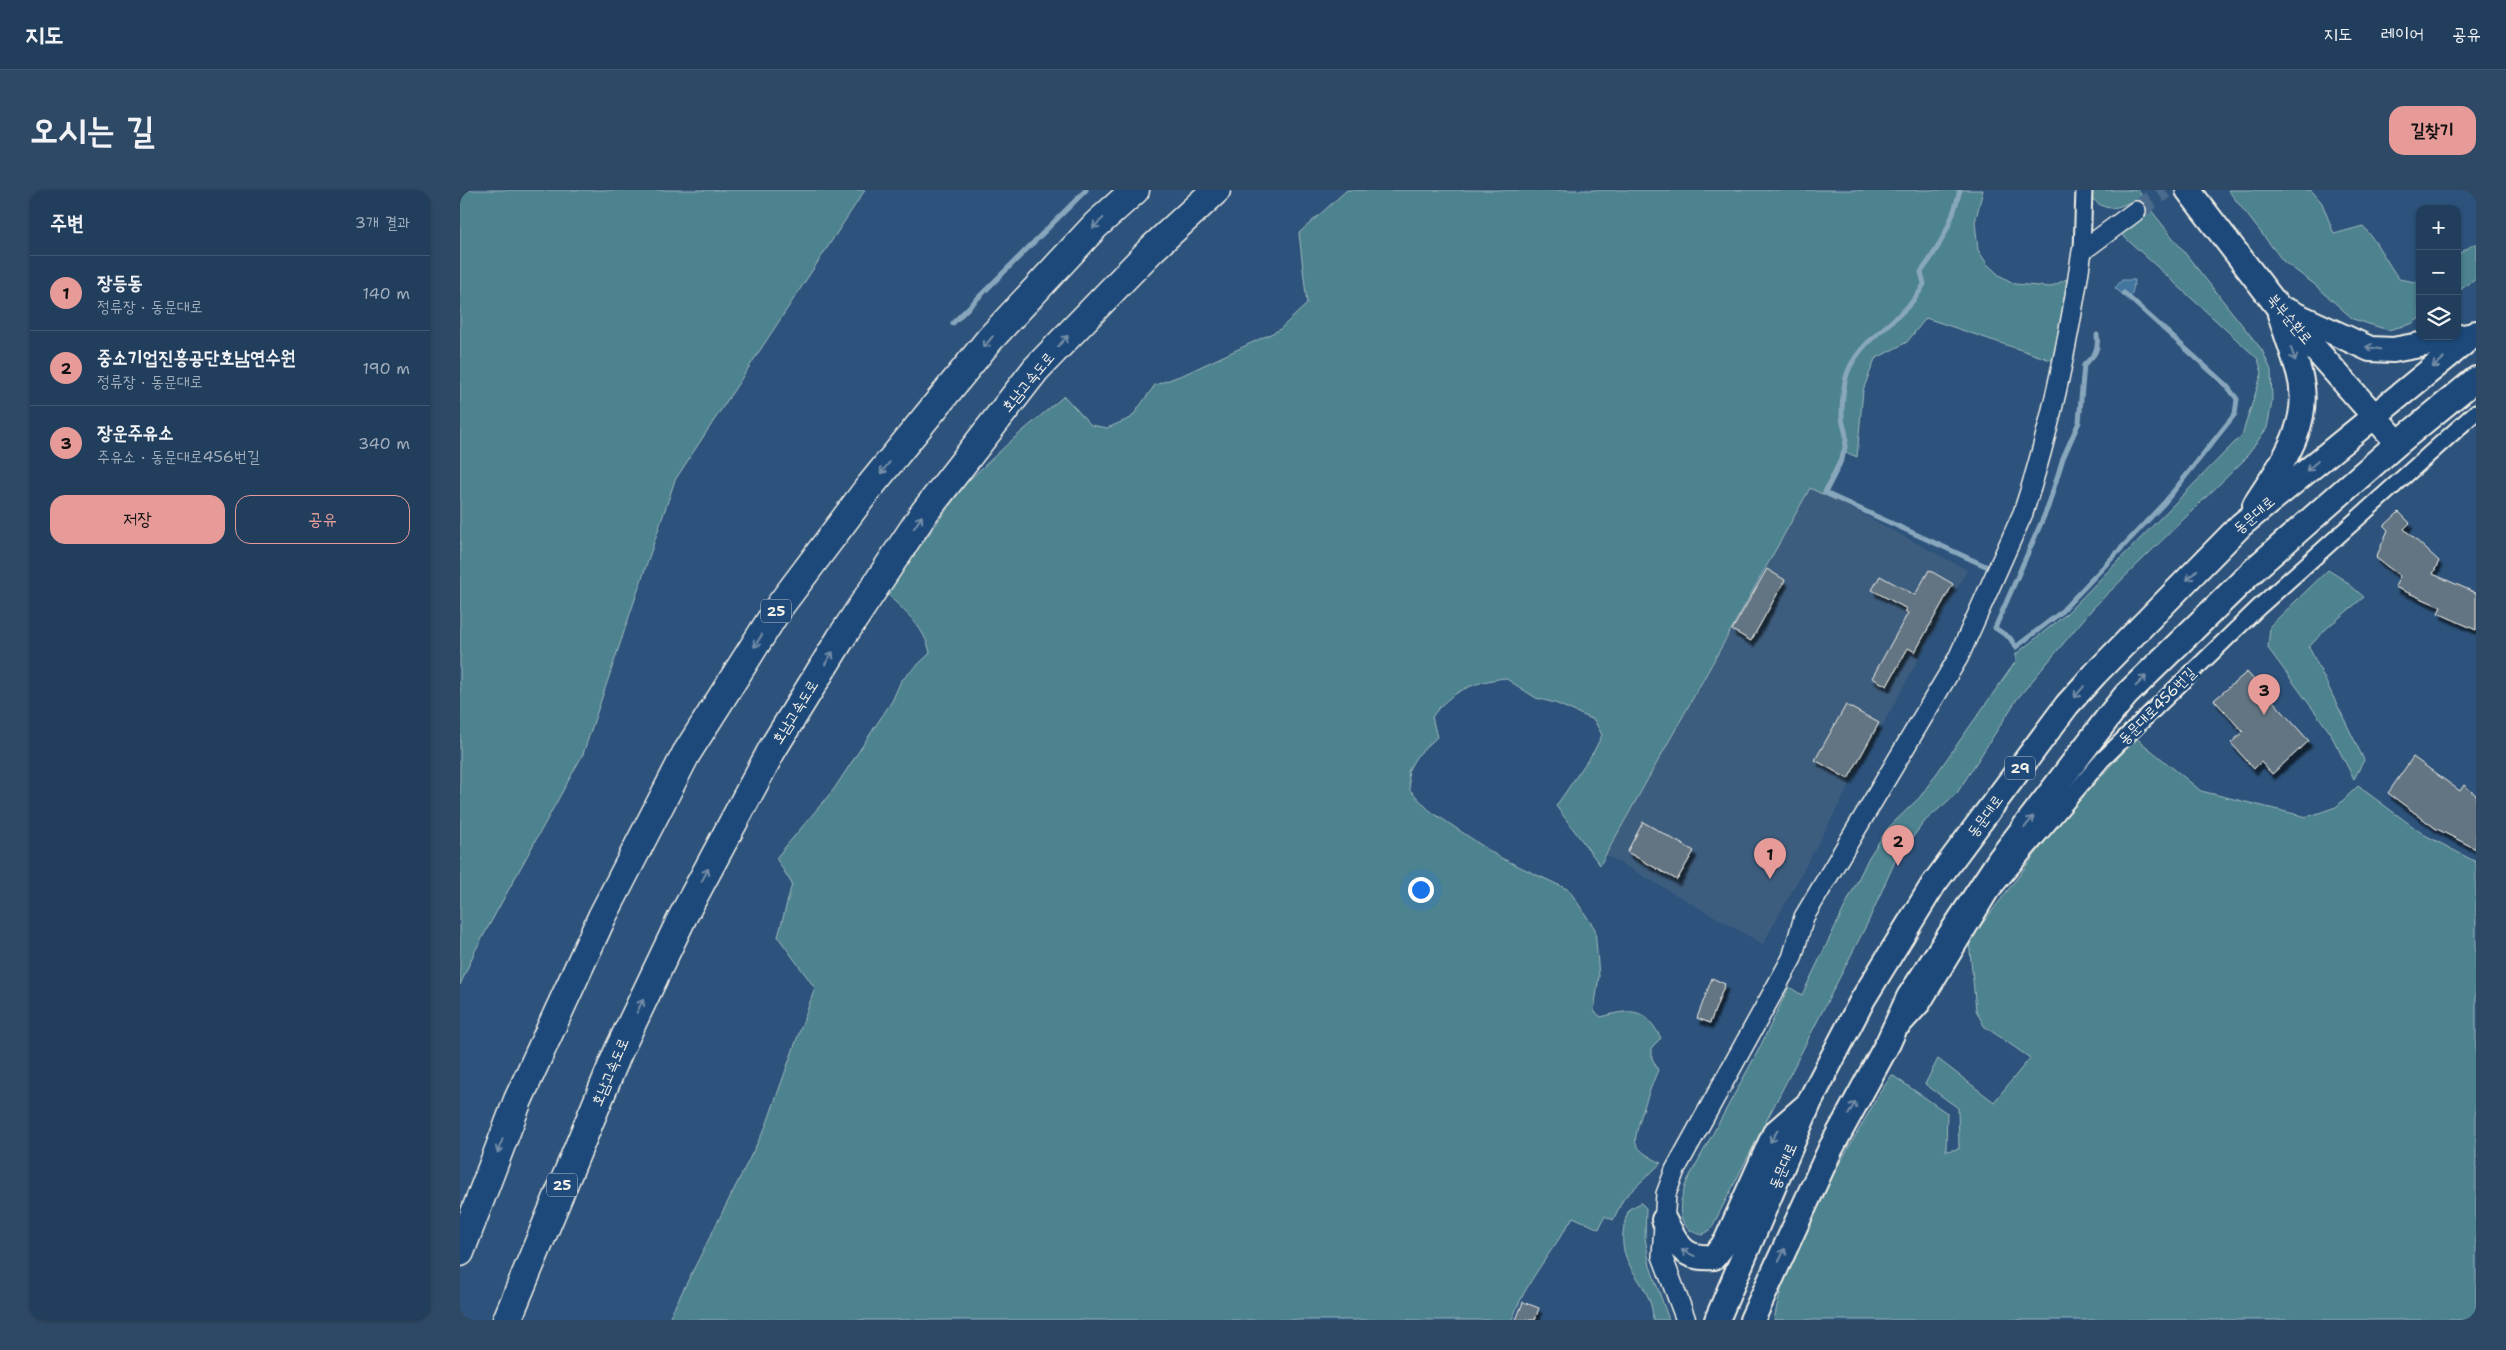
<!DOCTYPE html>
<html lang="ko">
<head>
<meta charset="utf-8">
<style>
  :root { --surface:#223e5d; --page:#2e4966; --text:#f1f3f6; --muted:#a2aebc; --line:#3f5772; --accent:#e69b98 }
  body { margin:0; font-family:"Shantell Sans","Poor Story",sans-serif; background:var(--page); color:var(--text) }
  .controls { position:absolute; right:15px; top:15px; display:grid; overflow:hidden; border-radius:10px; box-shadow:0 1px 4px #0004 }
  .controls button { width:45px; height:45px; display:grid; place-items:center; padding:0; border:0; border-bottom:1px solid var(--line); background:var(--surface); color:var(--text); font:25px sans-serif }
  .you { position:absolute; left:960px; top:699px; width:18px; height:18px; margin:-12px; border:4px solid #fff; border-radius:50%; background:#1a73e8; box-shadow:0 0 0 8px #1a73e833 }
  .badge { display:grid; place-items:center; width:32px; height:32px; border-radius:50%; background:var(--accent); color:#111; font-size:16px; font-weight:700 }
  .pin { position:absolute; translate:-50% -41px; filter:drop-shadow(0 1px 2px #0008) }
  .pin::after { content:''; position:absolute; top:26px; width:18px; height:15px; background:inherit; clip-path:polygon(0 0,100% 0,50% 100%) }
  .list { margin:0; padding:0; list-style:none }
  h2 { display:flex; justify-content:space-between; align-items:center; height:65px; margin:0; padding:0 20px; font-size:21px }
  h2 small { font-size:16px; font-weight:400; color:var(--muted) }
  .list li { display:grid; grid-template-columns:32px 1fr auto; gap:15px; align-items:center; box-sizing:border-box; height:75px; padding:0 20px; border-top:1px solid var(--line) }
  .list b { display:block; font-size:19px; white-space:nowrap }
  .list p { margin:0; font-size:16px; white-space:nowrap; color:var(--muted) }
  .list em { font-size:16px; font-style:normal; color:var(--muted) }
  .actions { display:flex; gap:10px; padding:15px 20px }
  .actions a { flex:1; padding:11px 0; border:1px solid var(--accent); border-radius:15px; text-align:center; font-size:18px; color:var(--accent) }
  .actions .main { background:var(--accent); color:#111 }
  .icon { flex:none; width:28px; height:28px; fill:none; stroke:currentColor; stroke-width:2; stroke-linecap:round; stroke-linejoin:round }
  .map { position:relative; flex:none; width:2016px; height:1130px; overflow:hidden; border-radius:15px }
  header { display:flex; align-items:center; gap:30px; box-sizing:border-box; height:70px; padding:0 25px; background:var(--surface); border-bottom:1px solid var(--line) }
  header strong { font-size:24px }
  nav { display:flex; gap:28px; margin-inline-start:auto; font-size:18px }
  .intro { display:flex; align-items:center; justify-content:space-between; box-sizing:border-box; height:120px; padding:0 30px }
  h1 { margin:0; font-size:35px }
  .button { padding:12px 22px; border-radius:15px; background:var(--accent); color:#111; font-size:18px; font-weight:700 }
  main { display:flex; gap:30px; padding:0 30px }
  aside { flex:1; background:var(--surface); border-radius:15px; box-shadow:0 1px 4px #0004 }
  .map>svg:first-child { display:block }
  .built { fill:#3d5d7e }
  .green { fill:#4d828f; stroke:#a0babc }
  .water { fill:#42769f; stroke:#89a7bc }
  .lines { fill:none; stroke-linecap:round; stroke-linejoin:round }
  .stream { stroke:#89a7bc; stroke-width:5 }
  .building { fill:#637583; stroke:#f4f1e8; filter:url(#shadow) }
  .tertiary-tunnel { stroke:#4b6b8c; stroke-width:19; stroke-dasharray:19 9; stroke-linecap:butt }
  .minor-casing { stroke:#f4f1e8; stroke-width:19 }
  .tertiary-casing { stroke:#f4f1e8; stroke-width:22 }
  .primary-casing { stroke:#f4f1e8; stroke-width:28 }
  .motorway-casing { stroke:#f4f1e8; stroke-width:31 }
  .minor { stroke:#1f4a7a; stroke-width:15 }
  .tertiary { stroke:#1f4a7a; stroke-width:19 }
  .primary { stroke:#1f4a7a; stroke-width:24 }
  .motorway { stroke:#1f4a7a; stroke-width:28 }
  .oneway { stroke:#748da6 }
  .labels { text-anchor:middle; stroke-width:5; stroke-linejoin:round; paint-order:stroke }
  .shield { fill:#1f4a7a; stroke:#b4bfc7; stroke-width:1 }
  .shield-label { font-size:14px; font-weight:bold; fill:#f4f1e8 }
  .street-label { font-size:15px; fill:#f4f1e8; stroke:#1f4a7a }
</style>
</head>
<body>
<header>
<strong>지도</strong>
<nav><a>지도</a><a>레이어</a><a>공유</a></nav>
</header>
<div class="intro"><h1>오시는 길</h1><a class="button">길찾기</a></div>
<main>
<aside>
<h2>주변<small>3개 결과</small></h2>
<ul class="list">
<li><span class="badge">1</span><div><b>장등동</b><p>정류장 · 동문대로</p></div><em>140 m</em></li>
<li><span class="badge">2</span><div><b>중소기업진흥공단호남연수원</b><p>정류장 · 동문대로</p></div><em>190 m</em></li>
<li><span class="badge">3</span><div><b>장운주유소</b><p>주유소 · 동문대로456번길</p></div><em>340 m</em></li>
</ul>
<div class="actions"><a class="main">저장</a><a>공유</a></div>
</aside>
<div class="map">
<svg width="2016" height="1130" viewBox="0 0 2016 1130">
  <defs>
    <filter id="shadow"><feDropShadow dx="3" dy="5.5" stdDeviation="1" flood-color="#0009"/></filter>
  </defs>
  <rect width="100%" height="100%" fill="#2d537c"/>
  <filter id="ink" filterUnits="userSpaceOnUse"><feTurbulence type="fractalNoise" baseFrequency=".02" numOctaves="2"/><feDisplacementMap in="SourceGraphic" scale="10" xChannelSelector="R" yChannelSelector="G"/><feConvolveMatrix kernelMatrix="1 2 1 2 8 2 1 2 1" color-interpolation-filters="sRGB"/></filter>
  <g filter="url(#ink)">
    <path class="built" d="M 1351,297 L 1507,380 L 1303,754 L 1146,665 Z"/>
    <g class="green">
      <path d="M 0,0 L 405,0 L 215,290 L 123,564 L 15,761 L 0,795 Z"/>
      <path d="M 887,0 L 1523,0 L 1515,32 L 1518,60 L 1527,74 L 1539,85 L 1555,94 L 1590,97 L 1607,89 L 1606,117 L 1594,171 L 1466,128 L 1447,152 L 1415,169 L 1403,200 L 1397,267 L 1383,261 L 1362,304 L 1350,298 L 1140,675 L 1096,616 L 1134,561 L 1142,545 L 1134,530 L 1095,513 L 1076,508 L 1045,488 C 1014,492 990,501 972,527 L 977,547 L 956,567 L 948,581 L 950,600 L 969,620 L 1039,667 L 1109,700 L 1135,739 L 1139,786 L 1134,821 L 1141,827 C 1173,818 1185,818 1201,848 L 1192,857 L 1192,868 L 1198,880 C 1193,891 1172,946 1176,954 C 1181,963 1192,968 1201,973 L 1164,1008 L 1153,1030 L 1145,1026 L 1139,1039 L 1113,1027 C 1093,1061 1065,1092 1052,1130 L 208,1130 L 306,936 L 355,798 L 318,747 L 332,694 L 316,668 L 374,599 L 432,511 L 441,491 L 470,463 C 465,437 444,421 426,403 L 507,292 L 552,250 L 604,206 L 631,235 L 647,238 L 671,228 L 695,195 L 725,184 L 819,140 L 847,114 L 839,43 Z"/>
      <path d="M 1630,0 L 1678,0 L 1690,19 L 1802,160 L 1811,180 L 1812,212 L 1807,238 L 1784,270 L 1633,418 L 1557,509 L 1497,603 L 1465,631 L 1436,669 L 1408,732 L 1251,1039 L 1242,1045 C 1213,1038 1219,1013 1227,991 L 1298,861 L 1329,797 L 1342,805 L 1409,667 L 1428,638 L 1460,607 L 1556,471 L 1556,464 L 1604,426 L 1782,245 L 1802,183 L 1798,169 L 1660,43 L 1681,26 L 1673,11 C 1654,19 1646,23 1630,6 Z"/>
      <path d="M 1768,0 L 1851,0 L 1862,13 L 1874,44 L 1903,36 C 1917,52 1926,71 1939,89 L 1955,92 L 1960,89 L 1960,128 L 1951,134 L 1928,140 L 1893,129 L 1854,94 L 1823,71 Z"/>
      <path d="M 2016,53 L 2016,89 L 1997,102 L 1997,65 Z"/>
      <path d="M 1868,380 L 1884,390 L 1904,407 L 1868,437 L 1849,457 L 1904,570 L 1894,589 L 1869,541 L 1808,458 L 1810,436 Z"/>
      <path d="M 1676,548 L 1741,601 L 1847,627 L 1876,617 L 1898,596 L 1963,644 L 2016,672 L 2016,1130 L 1314,1130 C 1329,1048 1380,976 1419,904 L 1432,885 L 1487,923 L 1486,961 L 1499,959 L 1498,918 L 1465,894 L 1478,869 L 1534,912 L 1570,868 L 1524,836 L 1516,820 L 1509,751 L 1604,627 Z"/>
      <path d="M 1181,1013 L 1186,1018 L 1185,1048 L 1190,1076 L 1209,1130 L 1193,1130 C 1193,1086 1146,1078 1169,1019 Z"/>
    </g>
    <path class="water" d="M 1662,90 L 1675,90 L 1672,104 L 1668,109 L 1655,98 Z"/>
    <g class="lines">
      <g class="stream">
        <path d="M 1500,0 C 1492,32 1481,56 1461,82 L 1464,94 C 1447,129 1405,143 1389,179 C 1383,192 1382,212 1382,227 C 1382,235 1387,242 1386,250 C 1385,268 1373,286 1365,303 L 1530,378"/>
        <path d="M 493,133 L 626,0"/>
        <path d="M 1637,145 C 1639,160 1635,165 1624,175 L 1619,232 L 1603,268 L 1588,317 L 1535,438 L 1550,448 L 1556,457 L 1600,423 L 1705,312 L 1775,224 L 1777,209 L 1767,196 L 1664,103"/>
      </g>
    </g>
    <g class="building">
      <path d="M 1939,322 L 1950,333 L 1944,339 L 1979,371 L 1973,384 L 2016,403 L 2016,440 L 1978,423 L 1981,417 L 1935,397 L 1940,386 L 1916,368 L 1928,340 L 1924,336 Z"/>
      <path d="M 1307,379 L 1325,390 L 1291,451 L 1272,440 Z"/>
      <path d="M 1469,380 L 1493,394 L 1455,462 L 1448,458 L 1427,496 L 1412,488 L 1448,423 L 1445,421 L 1447,419 L 1412,400 L 1420,386 L 1455,405 Z"/>
      <path d="M 1787,482 L 1849,551 L 1812,584 L 1801,572 L 1794,579 L 1771,553 L 1783,542 L 1754,510 Z"/>
      <path d="M 1386,515 L 1419,533 L 1388,589 L 1355,570 Z"/>
      <path d="M 1953,567 L 2000,601 L 2004,595 L 2016,605 L 2016,659 L 1975,638 L 1928,603 Z"/>
      <path d="M 1183,632 L 1234,661 L 1217,690 L 1167,662 Z"/>
      <path d="M 1252,788 L 1265,794 L 1250,833 L 1237,828 Z"/>
      <path d="M 1063,1112 L 1079,1118 L 1075,1130 L 1056,1130 Z"/>
    </g>
    <g class="lines">
      <path class="tertiary-tunnel" d="M 1676,21 L 1705,0"/>
      <defs>
        <g id="minor">
          <path d="M 1622,61 L 1624,0"/>
          <path d="M 1442,837 L 1462,815 L 1530,703 L 1642,570 L 1798,418 L 2016,222"/>
        </g>
        <path id="tertiary" d="M 1226,1130 L 1202,1066 L 1206,1004 L 1215,980 L 1332,768 L 1344,727 L 1498,468 L 1563,323 C 1591,238 1609,150 1622,61 L 1676,21"/>
        <g id="primary">
          <path d="M 1728,0 L 1818,117 L 1938,253"/>
          <path d="M 1827,121 L 1910,159 L 1933,160 L 2008,146"/>
          <path d="M 1795,315 C 1821,274 1854,234 1839,182 C 1833,162 1826,143 1820,124"/>
          <path d="M 1204,1030 C 1218,1055 1222,1070 1254,1067 L 1266,1052 L 1315,943 L 1346,916"/>
          <path d="M 1257,1130 L 1349,913 L 1403,809 L 1473,695 L 1607,515 L 1635,484 L 1781,335 L 2016,143"/>
          <path d="M 1292,1130 L 1371,958 L 1428,853 L 1449,807 L 1540,669 L 1653,521 L 1666,505 L 1798,376 L 1938,253 L 2016,189"/>
        </g>
        <g id="motorway">
          <path d="M 0,1062 L 58,910 L 142,727 L 226,564 L 319,417 L 407,300 L 530,149 L 636,35 L 675,0"/>
          <path d="M 47,1130 L 159,860 L 222,728 L 313,558 L 381,448 L 464,323 L 576,179 L 692,59 L 756,0"/>
        </g>
      </defs>
      <use href="#minor" class="minor-casing"/>
      <use href="#tertiary" class="tertiary-casing"/>
      <use href="#primary" class="primary-casing"/>
      <use href="#motorway" class="motorway-casing"/>
      <use href="#minor" class="minor"/>
      <use href="#tertiary" class="tertiary"/>
      <use href="#primary" class="primary"/>
      <use href="#motorway" class="motorway"/>
    </g>
    <defs><path id="oneway-shaft" d="M-6 0H5M1.5-3L5.5 0L1.5 3" fill="none" stroke-width="1.6" stroke-linecap="round" stroke-linejoin="round" transform="scale(1.25)"/></defs>
    <g class="oneway">
      <use href="#oneway-shaft" transform="translate(638 33) rotate(137)"/>
      <use href="#oneway-shaft" transform="translate(603 151) rotate(-46)"/>
      <use href="#oneway-shaft" transform="translate(528 152) rotate(130)"/>
      <use href="#oneway-shaft" transform="translate(1913 158) rotate(-170)"/>
      <use href="#oneway-shaft" transform="translate(1833 164) rotate(71)"/>
      <use href="#oneway-shaft" transform="translate(1978 173) rotate(141)"/>
      <use href="#oneway-shaft" transform="translate(1852 276) rotate(140)"/>
      <use href="#oneway-shaft" transform="translate(425 278) rotate(129)"/>
      <use href="#oneway-shaft" transform="translate(458 332) rotate(-56)"/>
      <use href="#oneway-shaft" transform="translate(1732 385) rotate(135)"/>
      <use href="#oneway-shaft" transform="translate(298 451) rotate(122)"/>
      <use href="#oneway-shaft" transform="translate(369 468) rotate(-58)"/>
      <use href="#oneway-shaft" transform="translate(1681 491) rotate(-44)"/>
      <use href="#oneway-shaft" transform="translate(1619 502) rotate(131)"/>
      <use href="#oneway-shaft" transform="translate(1569 632) rotate(-52)"/>
      <use href="#oneway-shaft" transform="translate(245 685) rotate(-62)"/>
      <use href="#oneway-shaft" transform="translate(180 816) rotate(-64)"/>
      <use href="#oneway-shaft" transform="translate(1392 918) rotate(-62)"/>
      <use href="#oneway-shaft" transform="translate(1314 946) rotate(122)"/>
      <use href="#oneway-shaft" transform="translate(40 956) rotate(111)"/>
      <use href="#oneway-shaft" transform="translate(1228 1063) rotate(-156)"/>
      <use href="#oneway-shaft" transform="translate(1322 1065) rotate(-65)"/>
    </g>
  </g>
  <g class="labels">
    <g class="shield">
      <rect x="301" y="409.5" width="30" height="23" rx="4"/>
      <rect x="1545" y="566.5" width="30" height="23" rx="4"/>
      <rect x="87" y="983.5" width="30" height="23" rx="4"/>
    </g>
    <g class="shield-label">
      <text x="316" y="426">25</text>
      <text x="1560" y="583">29</text>
      <text x="102" y="1000">25</text>
    </g>
    <g class="street-label">
      <text transform="translate(1830 129) rotate(50)" y="5">북부순환로</text>
      <text transform="translate(568 192) rotate(-50)" y="5">호남고속도로</text>
      <text transform="translate(1794 325) rotate(-41)" y="5">동문대로</text>
      <text transform="translate(1697 516) rotate(-45)" y="5">동문대로456번길</text>
      <text transform="translate(335 522) rotate(-58)" y="5">호남고속도로</text>
      <text transform="translate(1525 626) rotate(-54)" y="5">동문대로</text>
      <text transform="translate(150 882) rotate(-67)" y="5">호남고속도로</text>
      <text transform="translate(1323 976) rotate(-67)" y="5">동문대로</text>
    </g>
  </g>
</svg>
<div class="controls">
<button>+</button>
<button>−</button>
<button><svg class="icon" aria-label="layers" viewBox="0 0 24 24"><path d="M12 4l9 5-9 5-9-5zM3 14l9 5 9-5"/></svg></button>
</div>
<div class="you"></div>
<div class="pin badge" style="left:1310px;top:689px">1</div>
<div class="pin badge" style="left:1438px;top:676px">2</div>
<div class="pin badge" style="left:1804px;top:525px">3</div>
</div>
</main>
</body>
</html>
